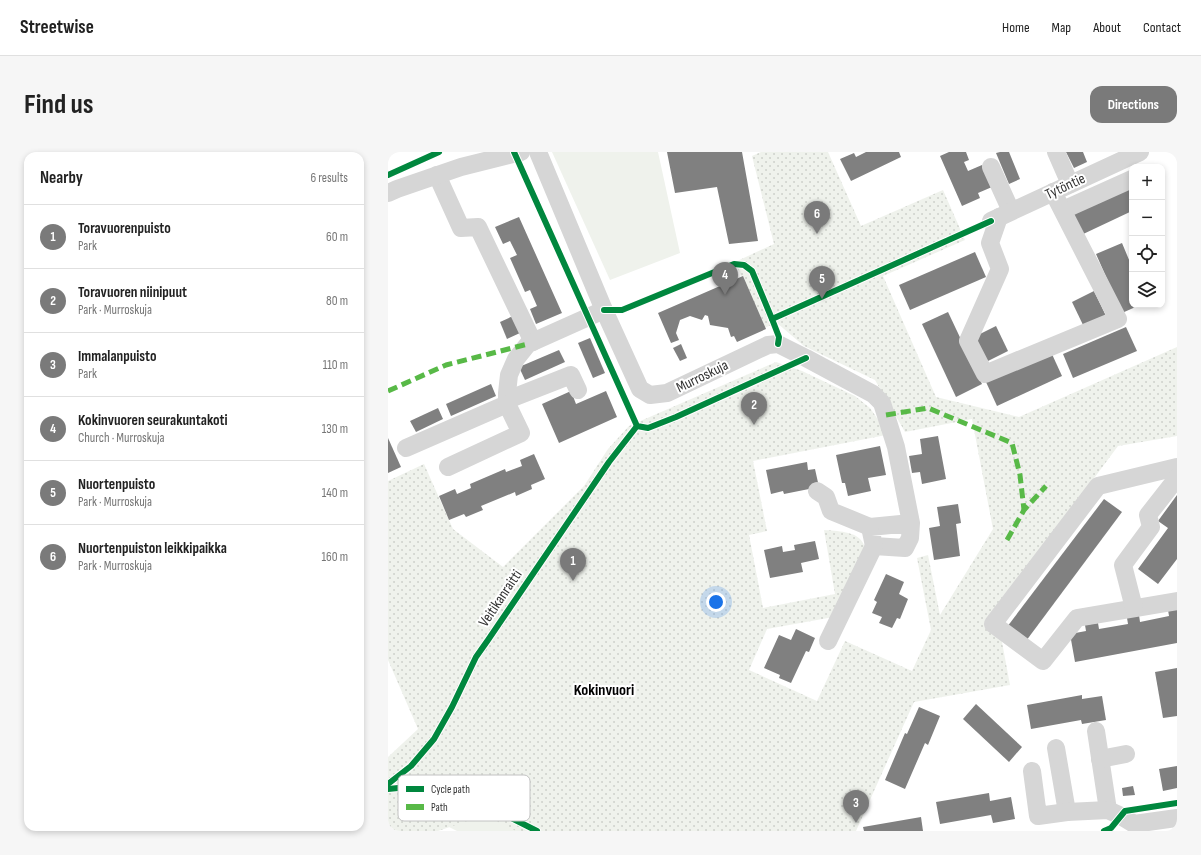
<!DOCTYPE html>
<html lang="en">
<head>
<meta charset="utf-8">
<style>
  :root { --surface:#fff; --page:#f6f6f6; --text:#222; --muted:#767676; --line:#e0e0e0; --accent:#7a7a7a }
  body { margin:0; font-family:"Sofia Sans Condensed",sans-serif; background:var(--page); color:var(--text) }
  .controls { position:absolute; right:12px; top:12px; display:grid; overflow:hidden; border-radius:8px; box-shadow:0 2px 6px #0003 }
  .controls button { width:36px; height:36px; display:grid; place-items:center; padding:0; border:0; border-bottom:1px solid var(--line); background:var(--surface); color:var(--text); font:20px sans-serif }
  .you { position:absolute; left:328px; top:450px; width:14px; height:14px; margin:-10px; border:3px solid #fff; border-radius:50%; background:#1a73e8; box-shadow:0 0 0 6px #1a73e833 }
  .badge { display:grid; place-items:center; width:26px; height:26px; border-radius:50%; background:var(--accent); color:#fff; font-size:13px; font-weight:700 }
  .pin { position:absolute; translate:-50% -33px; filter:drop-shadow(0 1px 2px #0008) }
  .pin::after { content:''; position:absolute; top:21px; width:14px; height:12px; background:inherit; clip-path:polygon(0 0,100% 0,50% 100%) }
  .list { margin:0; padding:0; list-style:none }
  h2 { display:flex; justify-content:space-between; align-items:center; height:52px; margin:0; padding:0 16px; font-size:17px }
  h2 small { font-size:13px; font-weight:400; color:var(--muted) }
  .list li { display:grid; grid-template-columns:26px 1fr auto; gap:12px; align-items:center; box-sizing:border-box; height:64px; padding:0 16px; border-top:1px solid var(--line) }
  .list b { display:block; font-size:15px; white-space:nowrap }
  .list p { margin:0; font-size:13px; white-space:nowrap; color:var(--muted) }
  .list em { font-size:13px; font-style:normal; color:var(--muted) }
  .icon { flex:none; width:22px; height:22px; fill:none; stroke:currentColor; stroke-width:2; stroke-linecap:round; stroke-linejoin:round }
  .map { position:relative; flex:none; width:789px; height:679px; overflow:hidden; border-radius:12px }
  header { display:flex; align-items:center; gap:24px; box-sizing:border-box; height:56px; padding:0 20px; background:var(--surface); border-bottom:1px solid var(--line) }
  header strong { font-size:19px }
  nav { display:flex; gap:22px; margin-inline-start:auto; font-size:14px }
  .intro { display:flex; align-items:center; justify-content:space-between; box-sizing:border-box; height:96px; padding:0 24px }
  h1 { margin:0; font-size:28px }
  .button { padding:10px 18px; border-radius:12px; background:var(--accent); color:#fff; font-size:14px; font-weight:700 }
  main { display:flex; gap:24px; padding:0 24px }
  aside { flex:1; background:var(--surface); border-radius:12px; box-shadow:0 2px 6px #0003 }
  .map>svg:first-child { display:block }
  .green { fill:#eff2ec }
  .park { fill:url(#park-dots) }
  .building { fill:#808080 }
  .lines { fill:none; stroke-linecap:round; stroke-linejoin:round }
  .minor { stroke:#d6d6d6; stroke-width:18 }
  .quiet { stroke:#58b947; stroke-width:5; stroke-dasharray:10 5; stroke-linecap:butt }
  .cycleway-casing { stroke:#fff; stroke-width:8 }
  .cycleway { stroke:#00873e; stroke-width:6 }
  .labels { text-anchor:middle; stroke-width:4; stroke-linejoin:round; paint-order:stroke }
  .street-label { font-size:15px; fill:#323232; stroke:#fff }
  .neighbourhood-label { font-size:16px; font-weight:bold; fill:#000; stroke:#fff }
  .key { fill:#fff; stroke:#c2c2c2; stroke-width:1 }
  .key-label { font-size:11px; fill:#323232 }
</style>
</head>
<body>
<header>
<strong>Streetwise</strong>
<nav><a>Home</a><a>Map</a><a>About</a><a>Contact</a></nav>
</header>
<div class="intro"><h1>Find us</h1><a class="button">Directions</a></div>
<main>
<aside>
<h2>Nearby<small>6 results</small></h2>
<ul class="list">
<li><span class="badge">1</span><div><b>Toravuorenpuisto</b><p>Park</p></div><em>60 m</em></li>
<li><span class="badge">2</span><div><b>Toravuoren niinipuut</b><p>Park · Murroskuja</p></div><em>80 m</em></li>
<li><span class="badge">3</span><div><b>Immalanpuisto</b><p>Park</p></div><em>110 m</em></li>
<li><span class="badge">4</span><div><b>Kokinvuoren seurakuntakoti</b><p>Church · Murroskuja</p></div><em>130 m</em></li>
<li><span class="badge">5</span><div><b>Nuortenpuisto</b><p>Park · Murroskuja</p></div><em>140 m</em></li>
<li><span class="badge">6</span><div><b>Nuortenpuiston leikkipaikka</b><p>Park · Murroskuja</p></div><em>160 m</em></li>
</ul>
</aside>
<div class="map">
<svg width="789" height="679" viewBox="0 0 789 679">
  <defs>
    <pattern id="park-dots" width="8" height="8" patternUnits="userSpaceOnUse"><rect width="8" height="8" fill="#eff2ec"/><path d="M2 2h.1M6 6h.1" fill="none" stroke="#cdd0cb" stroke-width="1.8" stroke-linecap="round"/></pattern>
  </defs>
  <rect width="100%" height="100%" fill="#fff"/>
  <g class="green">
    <path d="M 164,0 L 270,0 L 292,101 L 222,128 Z"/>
    <path d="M 63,642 L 139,679 L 69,679 L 33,661 Z"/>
  </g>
  <path class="park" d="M 373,0 L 440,0 L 473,74 L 555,38 L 577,88 L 495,124 L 548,245 L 631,265 L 789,195 L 789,284 L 730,294 L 608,458 L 622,533 L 526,550 L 468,679 L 128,679 L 97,663 L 50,679 L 0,679 L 0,605 L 30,577 L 0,508 L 0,329 L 36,312 L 65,377 L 115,415 L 196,334 L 220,297 L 241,274 L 388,210 L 414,219 L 467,244 L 482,256 L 491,269 L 498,283 L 365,309 L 379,379 L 361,383 L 375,456 L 447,442 L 436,378 C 448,379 469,379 475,391 C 477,394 477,398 478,401 L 451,464 L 379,477 L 361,518 L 429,549 L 457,489 L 524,519 L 543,478 L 529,406 L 540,403 L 552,463 L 605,377 L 584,267 L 517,280 L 487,228 L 416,194 L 389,171 L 376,176 L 347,110 L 386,92 L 364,4 Z"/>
  <g class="building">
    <path d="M 279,0 L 354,0 L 370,89 L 341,92 L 329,35 L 287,41 Z"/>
    <path d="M 478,0 L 511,0 L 513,5 L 463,29 L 452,7 L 466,1 L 468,5 Z"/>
    <path d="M 561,0 L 578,0 L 581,8 L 576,10 L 580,19 L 594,13 L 604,35 L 590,41 L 592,46 L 574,54 L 552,4 Z"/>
    <path d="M 612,0 L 621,0 L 632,27 L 621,32 L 608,1 Z"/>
    <path d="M 678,0 L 695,0 L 699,10 L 686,16 Z"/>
    <path d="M 739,33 L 744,45 L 744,59 L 691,84 L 680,60 Z"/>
    <path d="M 131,65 L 174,161 L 148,172 L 142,157 L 149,154 L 142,138 L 137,140 L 122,106 L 129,103 L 122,89 L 115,92 L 107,75 Z"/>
    <path d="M 734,91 L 744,115 L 744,153 L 752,153 L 734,161 L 708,102 Z"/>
    <path d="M 587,100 L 598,125 L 522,158 L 511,133 Z"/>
    <path d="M 355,124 L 378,177 L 349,190 L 346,184 L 343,185 L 340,176 L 322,173 L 320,164 L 317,163 L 314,168 L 302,164 L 292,168 L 288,181 L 291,188 L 283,191 L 270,161 Z"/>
    <path d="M 706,139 L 718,164 L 696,175 L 684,150 Z"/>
    <path d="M 560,160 L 594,232 L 568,245 L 534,172 Z"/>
    <path d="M 125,164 L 132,181 L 119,187 L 112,170 Z"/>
    <path d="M 608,174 L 620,199 L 598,210 L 586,185 Z"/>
    <path d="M 738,175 L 749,199 L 685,226 L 675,202 Z"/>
    <path d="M 202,186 L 217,221 L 205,226 L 190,191 Z"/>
    <path d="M 293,192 L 299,206 L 292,209 L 285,196 Z"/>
    <path d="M 171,198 L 177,210 L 137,228 L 131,215 Z"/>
    <path d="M 663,200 L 674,224 L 609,254 L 598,230 Z"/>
    <path d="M 103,232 L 108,244 L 63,264 L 58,252 Z"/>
    <path d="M 183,239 L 188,252 L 218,239 L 229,265 L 171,291 L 154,252 Z"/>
    <path d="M 50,256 L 55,267 L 28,280 L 22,269 Z"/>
    <path d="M 550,284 L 558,327 L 534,332 L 532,320 L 524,321 L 521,304 L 534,302 L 532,287 Z"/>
    <path d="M 0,286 L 13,315 L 0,321 Z"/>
    <path d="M 492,294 L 498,323 L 480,326 L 483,339 L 460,344 L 457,331 L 454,331 L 448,303 Z"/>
    <path d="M 146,302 L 157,327 L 143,333 L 144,337 L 128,344 L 127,340 L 93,354 L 95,358 L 78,365 L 76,362 L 61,368 L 51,344 L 67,337 L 69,342 L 83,336 L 82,332 L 117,317 L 118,320 L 134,314 L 132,308 Z"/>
    <path d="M 419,310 L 420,318 L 427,317 L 431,335 L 396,342 L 395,339 L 383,342 L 378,318 Z"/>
    <path d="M 789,343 L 789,407 L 770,432 L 750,417 L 780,376 L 770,369 Z"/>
    <path d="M 716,347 L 734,360 L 638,489 L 619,475 Z"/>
    <path d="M 570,352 L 573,371 L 568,372 L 572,404 L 546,408 L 541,376 L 552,374 L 549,355 Z"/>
    <path d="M 427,389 L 431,407 L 413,411 L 415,420 L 382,426 L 376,398 L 394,394 L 395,400 L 407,398 L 406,393 Z"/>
    <path d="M 498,422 L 516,430 L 511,442 L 520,447 L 512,467 L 509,466 L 504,476 L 491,471 L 494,465 L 484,461 L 489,450 L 486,448 Z"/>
    <path d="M 789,457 L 789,491 L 687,510 L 682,482 L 698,479 L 697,473 L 710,471 L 711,477 L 740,472 L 739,466 L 751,463 L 752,470 L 781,464 L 780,458 Z"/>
    <path d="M 408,477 L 427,486 L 421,500 L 418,499 L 403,531 L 391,526 L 392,523 L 376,516 L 391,483 L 403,488 Z"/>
    <path d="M 789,516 L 789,564 L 775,566 L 767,520 Z"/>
    <path d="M 694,543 L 694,547 L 714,544 L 718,568 L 694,572 L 693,568 L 643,577 L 639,553 Z"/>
    <path d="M 588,552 L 634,595 L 621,610 L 575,567 Z"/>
    <path d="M 531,555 L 552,564 L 540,593 L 537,591 L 517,637 L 497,628 L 517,581 L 519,582 Z"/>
    <path d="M 789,614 L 789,636 L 775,639 L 771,617 Z"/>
    <path d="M 745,634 L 747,643 L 735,644 L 734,636 Z"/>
    <path d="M 601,641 L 602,649 L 623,645 L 627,667 L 605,671 L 603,663 L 552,672 L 548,650 Z"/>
    <path d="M 533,665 L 535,679 L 476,679 L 475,675 Z"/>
  </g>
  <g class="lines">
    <g class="minor">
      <path d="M 150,0 L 216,158 L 252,237 L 262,243 L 279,241 L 380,193 L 390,192 L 418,206 L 485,242 L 494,251 L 508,295 L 523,371 L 522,386 L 517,396 L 486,394 L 482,375 L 523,371"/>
      <path d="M 668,0 L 682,32"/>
      <path d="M 603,15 L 623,59"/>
      <path d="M 49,23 L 73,76 L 90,75 L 145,190"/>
      <path d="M 0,41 L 9,37 L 73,15 L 133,0"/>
      <path d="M 675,58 L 744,27"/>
      <path d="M 611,65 L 602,91 L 612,117 L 580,189 L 597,222 L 730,167 L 665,40"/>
      <path d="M 603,69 L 752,0"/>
      <path d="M 119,248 L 183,223 L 190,238"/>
      <path d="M 18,296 L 119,252 L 119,241 L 121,223 L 128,207 L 140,192 L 216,158"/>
      <path d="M 60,315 L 133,281 L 119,252"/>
      <path d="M 789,315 L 710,334 L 605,472 L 655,509 L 689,466 L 789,449"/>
      <path d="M 429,339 L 438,345 L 443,359 L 482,375"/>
      <path d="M 746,456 L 735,413 L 763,375 L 760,363 L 789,326"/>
      <path d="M 440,489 L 486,394"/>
      <path d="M 708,579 L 720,658"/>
      <path d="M 668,596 L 679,660"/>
      <path d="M 712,607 L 738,602"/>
      <path d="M 644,619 L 650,664 L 679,660 L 720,658 L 733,664 L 746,672"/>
      <path d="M 746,672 L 789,666"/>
    </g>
    <g class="quiet">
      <path d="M 0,239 L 58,213 L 140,192"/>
      <path d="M 498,263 L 540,256 L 624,291 L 632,323 L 636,358"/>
      <path d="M 619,388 L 636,358 L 658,334"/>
    </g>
    <defs>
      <g id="cycleway">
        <path d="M 126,0 L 249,274 L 260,276 L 288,265 L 418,206"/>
        <path d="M 0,23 L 51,0"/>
        <path d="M 216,158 L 234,158 L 346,112 L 356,113 L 364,119 L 384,167"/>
        <path d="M 390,192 L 391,185 L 384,167 L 603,69"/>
        <path d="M 0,632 L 23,614 L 46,587 L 64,555 L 88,505 L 100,488 L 221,310 L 249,274"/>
        <path d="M 0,637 L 20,635 L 62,635 L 149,679"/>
        <path d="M 716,679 L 723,676 L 737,659 L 789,651"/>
      </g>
    </defs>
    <use href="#cycleway" class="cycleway-casing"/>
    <use href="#cycleway" class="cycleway"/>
  </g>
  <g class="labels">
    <g class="street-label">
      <text transform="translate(677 34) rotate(-25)" y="5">Tytöntie</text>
      <text transform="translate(314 224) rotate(-26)" y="5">Murroskuja</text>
      <text transform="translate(112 446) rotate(-56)" y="5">Veitikanraitti</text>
    </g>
    <g class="neighbourhood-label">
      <text x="216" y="543">Kokinvuori</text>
    </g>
  </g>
  <rect x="10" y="623" width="132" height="46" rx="6" class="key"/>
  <rect x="18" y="634" width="18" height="6" fill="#00873e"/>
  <rect x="18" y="652" width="18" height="6" fill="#58b947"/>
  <g class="key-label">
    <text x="43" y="641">Cycle path</text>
    <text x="43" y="659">Path</text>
  </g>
</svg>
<div class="controls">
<button>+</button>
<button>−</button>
<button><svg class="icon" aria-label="locate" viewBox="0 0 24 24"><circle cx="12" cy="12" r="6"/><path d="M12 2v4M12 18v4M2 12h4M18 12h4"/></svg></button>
<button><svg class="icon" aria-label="layers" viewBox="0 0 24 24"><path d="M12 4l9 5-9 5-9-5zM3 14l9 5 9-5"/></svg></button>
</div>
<div class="you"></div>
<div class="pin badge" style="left:185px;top:429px">1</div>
<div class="pin badge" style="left:366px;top:273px">2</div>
<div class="pin badge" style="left:468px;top:671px">3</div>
<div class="pin badge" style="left:337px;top:143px">4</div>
<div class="pin badge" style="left:434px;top:147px">5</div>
<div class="pin badge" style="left:429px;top:82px">6</div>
</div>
</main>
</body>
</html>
